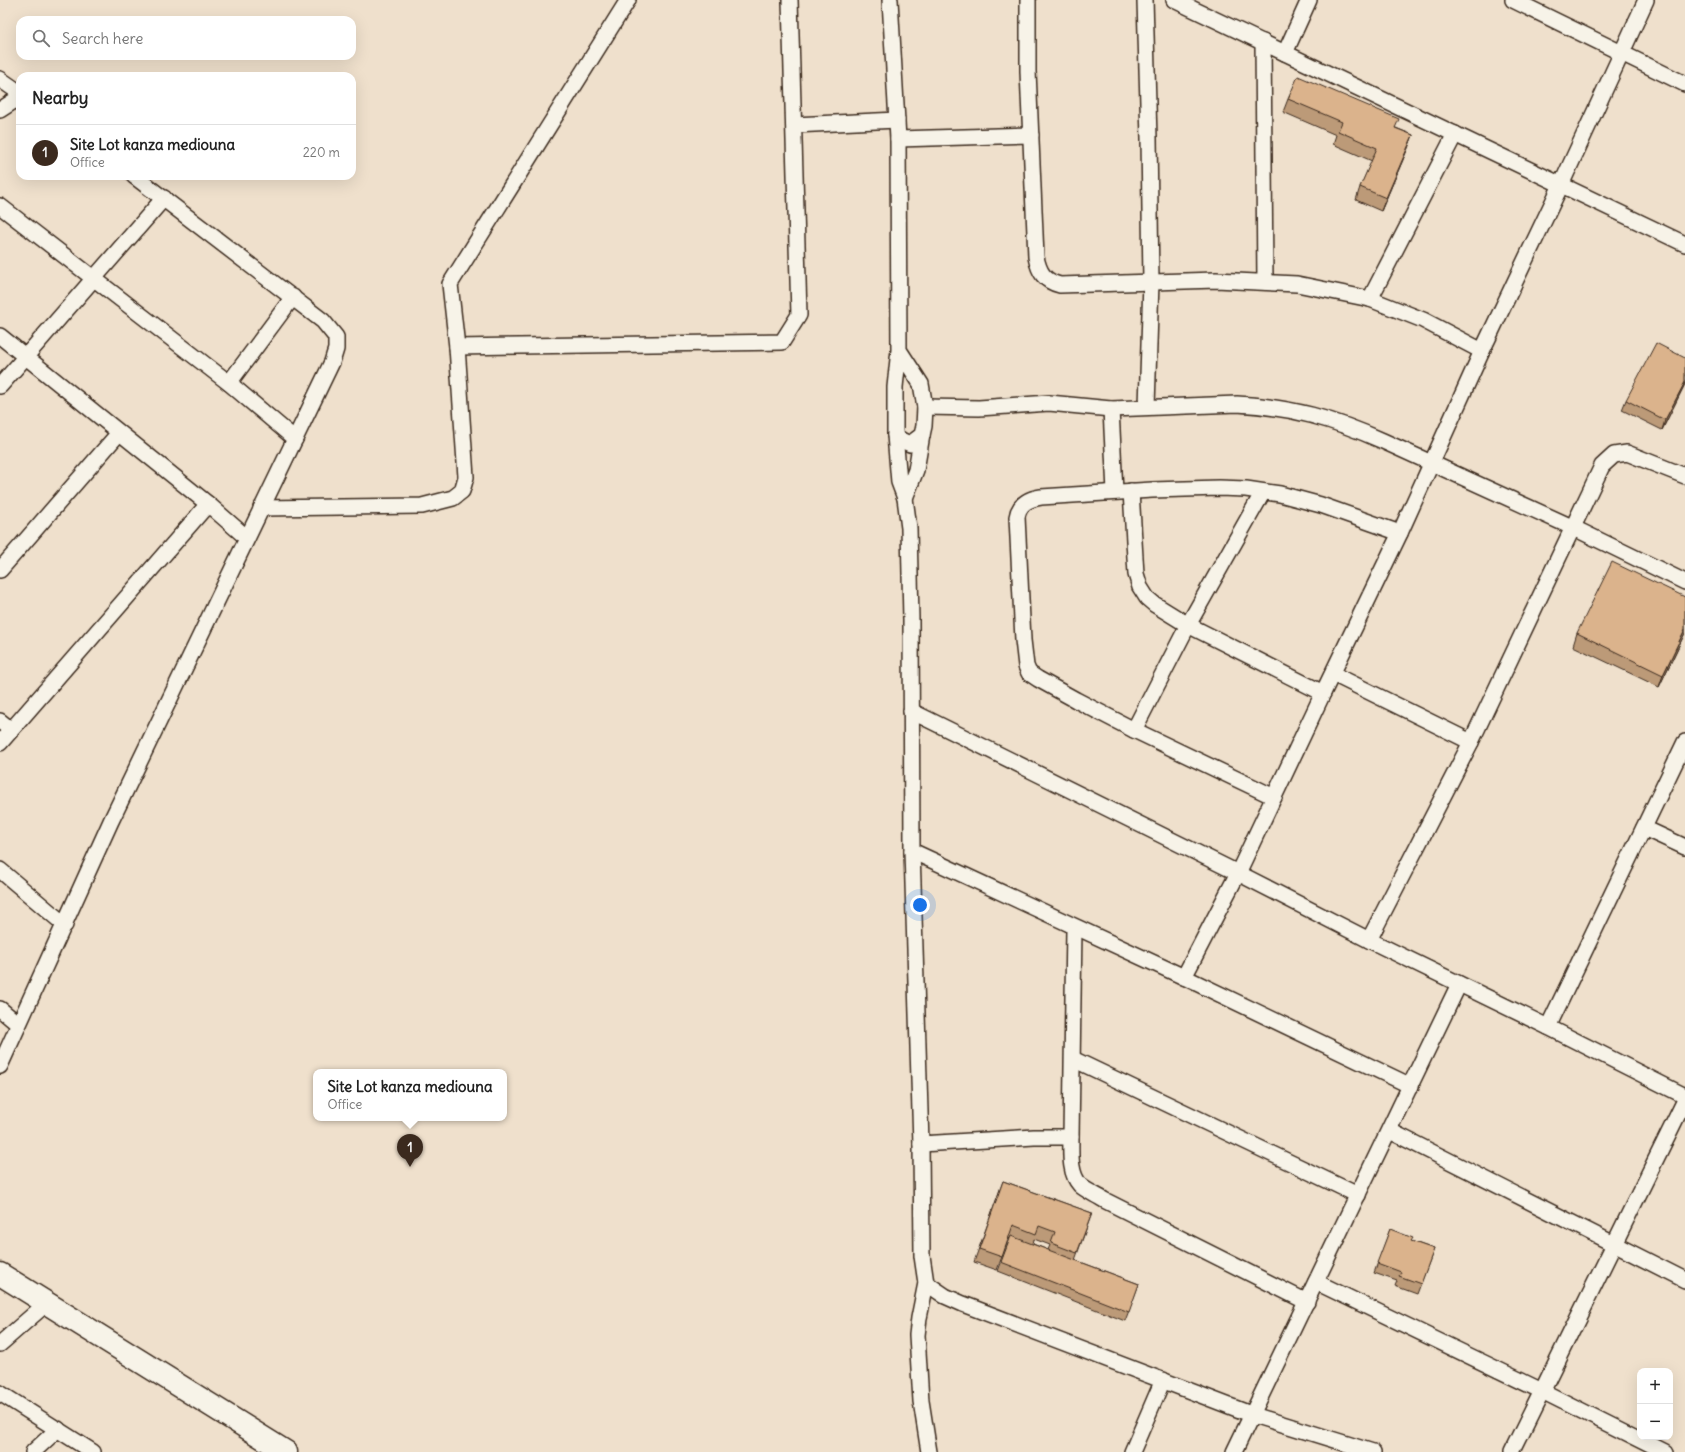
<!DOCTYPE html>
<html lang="en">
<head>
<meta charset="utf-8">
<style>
  :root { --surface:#fff; --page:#f6f6f6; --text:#222; --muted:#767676; --line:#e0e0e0; --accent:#3b2a1e }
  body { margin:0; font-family:Delius,sans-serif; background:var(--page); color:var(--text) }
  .controls { position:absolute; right:12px; bottom:12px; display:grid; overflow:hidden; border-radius:8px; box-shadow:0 4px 16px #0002 }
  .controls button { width:36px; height:36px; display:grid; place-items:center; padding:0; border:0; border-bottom:1px solid var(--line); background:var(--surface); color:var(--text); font:20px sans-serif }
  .you { position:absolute; left:920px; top:905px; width:14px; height:14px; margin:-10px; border:3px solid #fff; border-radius:50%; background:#1a73e8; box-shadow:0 0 0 6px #1a73e833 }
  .badge { display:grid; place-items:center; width:26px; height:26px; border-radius:50%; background:var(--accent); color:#fff; font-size:13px; font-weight:700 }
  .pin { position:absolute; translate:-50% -33px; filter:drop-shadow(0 1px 2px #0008) }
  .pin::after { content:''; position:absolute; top:21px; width:14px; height:12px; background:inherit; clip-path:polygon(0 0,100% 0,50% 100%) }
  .popup { position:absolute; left:313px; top:1069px; width:194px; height:52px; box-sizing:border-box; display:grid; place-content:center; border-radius:8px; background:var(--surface); filter:drop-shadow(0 1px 3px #0005); font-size:13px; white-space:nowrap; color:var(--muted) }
  .popup b { font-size:15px; color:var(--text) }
  .popup::after { content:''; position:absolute; left:50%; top:100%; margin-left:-8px; border:8px solid transparent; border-top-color:var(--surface) }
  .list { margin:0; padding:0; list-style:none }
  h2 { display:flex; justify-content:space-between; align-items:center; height:52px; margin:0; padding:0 16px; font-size:17px }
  h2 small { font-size:13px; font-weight:400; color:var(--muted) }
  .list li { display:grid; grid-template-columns:26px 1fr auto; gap:12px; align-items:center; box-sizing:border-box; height:56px; padding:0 16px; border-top:1px solid var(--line) }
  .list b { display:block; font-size:15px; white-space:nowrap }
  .list p { margin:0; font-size:13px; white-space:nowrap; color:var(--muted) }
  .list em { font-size:13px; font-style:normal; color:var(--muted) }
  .icon { flex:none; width:22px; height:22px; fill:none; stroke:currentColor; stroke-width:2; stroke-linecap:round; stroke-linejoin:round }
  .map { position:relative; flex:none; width:1685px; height:1452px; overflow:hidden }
  .search { position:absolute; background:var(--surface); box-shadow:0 4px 16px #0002; left:16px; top:16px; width:340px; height:44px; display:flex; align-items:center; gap:10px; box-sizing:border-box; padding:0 14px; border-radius:12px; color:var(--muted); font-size:15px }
  .panel { position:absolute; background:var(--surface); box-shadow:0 4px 16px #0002; left:16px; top:72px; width:340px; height:108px; border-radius:12px }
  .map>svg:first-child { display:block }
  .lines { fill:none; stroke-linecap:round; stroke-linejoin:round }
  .street-casing { stroke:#3b2a1e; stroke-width:18 }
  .secondary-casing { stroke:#3b2a1e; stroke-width:25 }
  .street { stroke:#f7f3e8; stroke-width:15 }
  .secondary { stroke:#f7f3e8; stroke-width:22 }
  .wall { fill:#bc9a78; stroke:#3b2a1e; fill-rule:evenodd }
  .shaded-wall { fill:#997d62; stroke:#3b2a1e }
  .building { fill:#dbb38c; stroke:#3b2a1e }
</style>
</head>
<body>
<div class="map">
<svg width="1685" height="1452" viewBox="0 0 1685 1452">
  <rect width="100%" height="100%" fill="#efe0cc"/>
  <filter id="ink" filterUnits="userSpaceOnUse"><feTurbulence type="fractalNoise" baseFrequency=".025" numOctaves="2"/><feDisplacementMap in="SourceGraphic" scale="8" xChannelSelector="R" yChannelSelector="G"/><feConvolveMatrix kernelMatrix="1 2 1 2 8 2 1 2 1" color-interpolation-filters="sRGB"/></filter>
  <g filter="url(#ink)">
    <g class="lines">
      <defs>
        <g id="street">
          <path d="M 890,0 L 898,139 L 899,350 L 895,387 L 895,435 L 901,440 L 910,444 L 922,435 L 924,426 L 925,407 L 921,384 L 899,350"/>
          <path d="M 1028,0 L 1028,71 L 1036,257 C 1039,272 1044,281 1060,285 L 1216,280 L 1297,284 L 1370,299 L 1423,320 L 1482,351"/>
          <path d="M 1145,0 L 1149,138 L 1151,282 L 1147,406"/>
          <path d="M 1174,0 L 1685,244"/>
          <path d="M 1513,0 L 1685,84"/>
          <path d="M 1263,42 L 1265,282"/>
          <path d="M 1285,53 L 1309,0"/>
          <path d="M 0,79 L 20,93"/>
          <path d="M 0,110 L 20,97"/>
          <path d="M 794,125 L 897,120"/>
          <path d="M 898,139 L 1031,135"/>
          <path d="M 0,206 L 229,383 L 295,439"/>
          <path d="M 1370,299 L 1455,134"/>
          <path d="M 0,336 L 208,504 L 247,538"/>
          <path d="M 457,347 L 782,342 L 799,315 L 790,0"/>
          <path d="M 229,383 L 293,297"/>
          <path d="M 0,386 L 164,198"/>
          <path d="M 925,407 L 979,408 L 1049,403 L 1111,409 L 1237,404 C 1292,407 1334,419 1383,441 L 1574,528 L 1685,582"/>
          <path d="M 1111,409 L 1115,492"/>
          <path d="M 895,435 L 899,482 L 905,498 L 909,528 L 911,620 L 912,851 L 921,1144 L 922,1256 L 926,1283 L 919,1318 L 917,1335 L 921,1401 L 929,1452"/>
          <path d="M 1131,491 L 1136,574 L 1140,587 L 1147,598 L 1154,604 L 1188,625 L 1323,693 L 1400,533 L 1482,351 L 1561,185 L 1646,0"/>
          <path d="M 905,498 L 916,470 L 922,435"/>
          <path d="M 261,508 L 422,506 L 453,498 L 462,491 L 466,477 L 457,347 L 450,284 L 628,0"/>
          <path d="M 0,570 L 119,433"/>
          <path d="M 1333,674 L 1471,742"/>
          <path d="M 911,711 L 1238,873 L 1369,940 L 1471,742 L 1602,466 L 1614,455 L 1627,453 L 1685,476"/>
          <path d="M 0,721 L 11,730"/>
          <path d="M 1134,730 L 1188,625 L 1263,492"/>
          <path d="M 0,743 L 208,504"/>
          <path d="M 1274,797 L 1134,730 L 1076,700 L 1038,679 L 1029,673 L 1026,666 L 1023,640 L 1017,517 C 1019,504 1028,499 1041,497 L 1152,490 L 1219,488 L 1246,489 L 1280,494 L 1321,505 L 1400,533"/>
          <path d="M 1644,828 L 1685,847"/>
          <path d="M 912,851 L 1184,977 L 1411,1086"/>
          <path d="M 0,870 L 65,925"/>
          <path d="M 1074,928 L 1071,1137 C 1071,1152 1069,1173 1080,1185 C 1086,1191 1097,1195 1104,1200 L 1307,1302"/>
          <path d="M 1369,940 L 1548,1027 L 1685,1096"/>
          <path d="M 1184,977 L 1238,873 L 1323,693"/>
          <path d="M 0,1009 L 18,1024"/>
          <path d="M 1548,1027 L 1685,742"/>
          <path d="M 1073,1059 L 1358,1195"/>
          <path d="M 0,1066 L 111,821 L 332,362 L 336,349 L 336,337 L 323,321 L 134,176"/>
          <path d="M 1390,1131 L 1685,1280"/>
          <path d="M 921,1144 L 1034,1137 L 1071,1137"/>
          <path d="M 1316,1282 L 1542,1391 L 1664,1452"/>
          <path d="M 926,1283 L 945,1296 L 963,1304 L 1253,1415 L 1373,1452"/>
          <path d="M 0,1344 L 47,1303"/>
          <path d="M 0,1393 L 93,1452"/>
          <path d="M 33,1452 L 58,1429"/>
          <path d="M 1132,1452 L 1163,1380"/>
          <path d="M 1234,1452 L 1459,984"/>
          <path d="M 1512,1452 L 1685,1100"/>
        </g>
        <path id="secondary" d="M 0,1274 L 286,1452"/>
      </defs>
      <use href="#street" class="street-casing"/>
      <use href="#secondary" class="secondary-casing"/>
      <use href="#street" class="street"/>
      <use href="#secondary" class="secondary"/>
    </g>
    <g class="wall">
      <path d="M 1288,99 L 1396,128 L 1413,135 L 1408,148 L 1381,211 L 1356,200 L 1360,187 L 1372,161 L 1333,144 L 1336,135 L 1283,112 Z"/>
      <path d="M 1685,358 L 1685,384 L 1662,430 L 1622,410 L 1626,400 Z"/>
      <path d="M 1685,597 L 1685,633 L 1659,687 L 1573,646 L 1577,633 Z"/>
      <path d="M 1003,1181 L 1092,1213 L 1075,1260 L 1139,1284 L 1125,1321 L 998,1271 L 1010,1239 L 1009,1238 L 997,1270 L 974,1262 ZM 1034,1239 L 1050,1245 L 1048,1250 L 1033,1244 Z"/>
      <path d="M 1390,1229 L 1411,1241 L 1434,1249 L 1417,1294 L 1395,1286 L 1397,1281 L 1374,1273 Z"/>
    </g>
    <g class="shaded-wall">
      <path d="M 1413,135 L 1408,148 L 1381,211 L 1386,198 Z"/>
      <path d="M 1685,382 L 1685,384 L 1662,430 L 1665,420 Z"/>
      <path d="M 1685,629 L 1685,633 L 1659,687 L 1663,675 Z"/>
    </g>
    <g class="building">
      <path d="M 1298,76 L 1399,119 L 1395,128 L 1413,135 L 1386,198 L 1360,187 L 1377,148 L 1338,131 L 1342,122 L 1288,99 Z"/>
      <path d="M 1656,343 L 1685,358 L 1685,382 L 1665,420 L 1626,400 Z"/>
      <path d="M 1612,562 L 1685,597 L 1685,629 L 1663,675 L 1577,633 Z"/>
      <path d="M 1003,1181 L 1092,1213 L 1077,1253 L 1051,1243 L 1055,1232 L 1039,1226 L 1036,1234 L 1013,1225 L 1002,1257 L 979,1249 Z"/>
      <path d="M 1390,1229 L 1413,1238 L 1411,1241 L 1434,1249 L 1421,1284 L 1399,1276 L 1401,1272 L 1377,1263 Z"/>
      <path d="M 1011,1236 L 1139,1284 L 1129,1312 L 1001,1262 Z"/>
    </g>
  </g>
</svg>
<div class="controls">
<button>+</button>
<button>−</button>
</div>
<div class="you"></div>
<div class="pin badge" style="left:410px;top:1167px">1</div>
<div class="popup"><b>Site Lot kanza mediouna</b>Office</div>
<div class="search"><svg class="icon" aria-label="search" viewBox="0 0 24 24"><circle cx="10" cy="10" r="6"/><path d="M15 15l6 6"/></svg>Search here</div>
<section class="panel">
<h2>Nearby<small></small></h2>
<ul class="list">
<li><span class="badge">1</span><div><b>Site Lot kanza mediouna</b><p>Office</p></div><em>220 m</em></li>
</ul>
</section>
</div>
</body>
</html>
